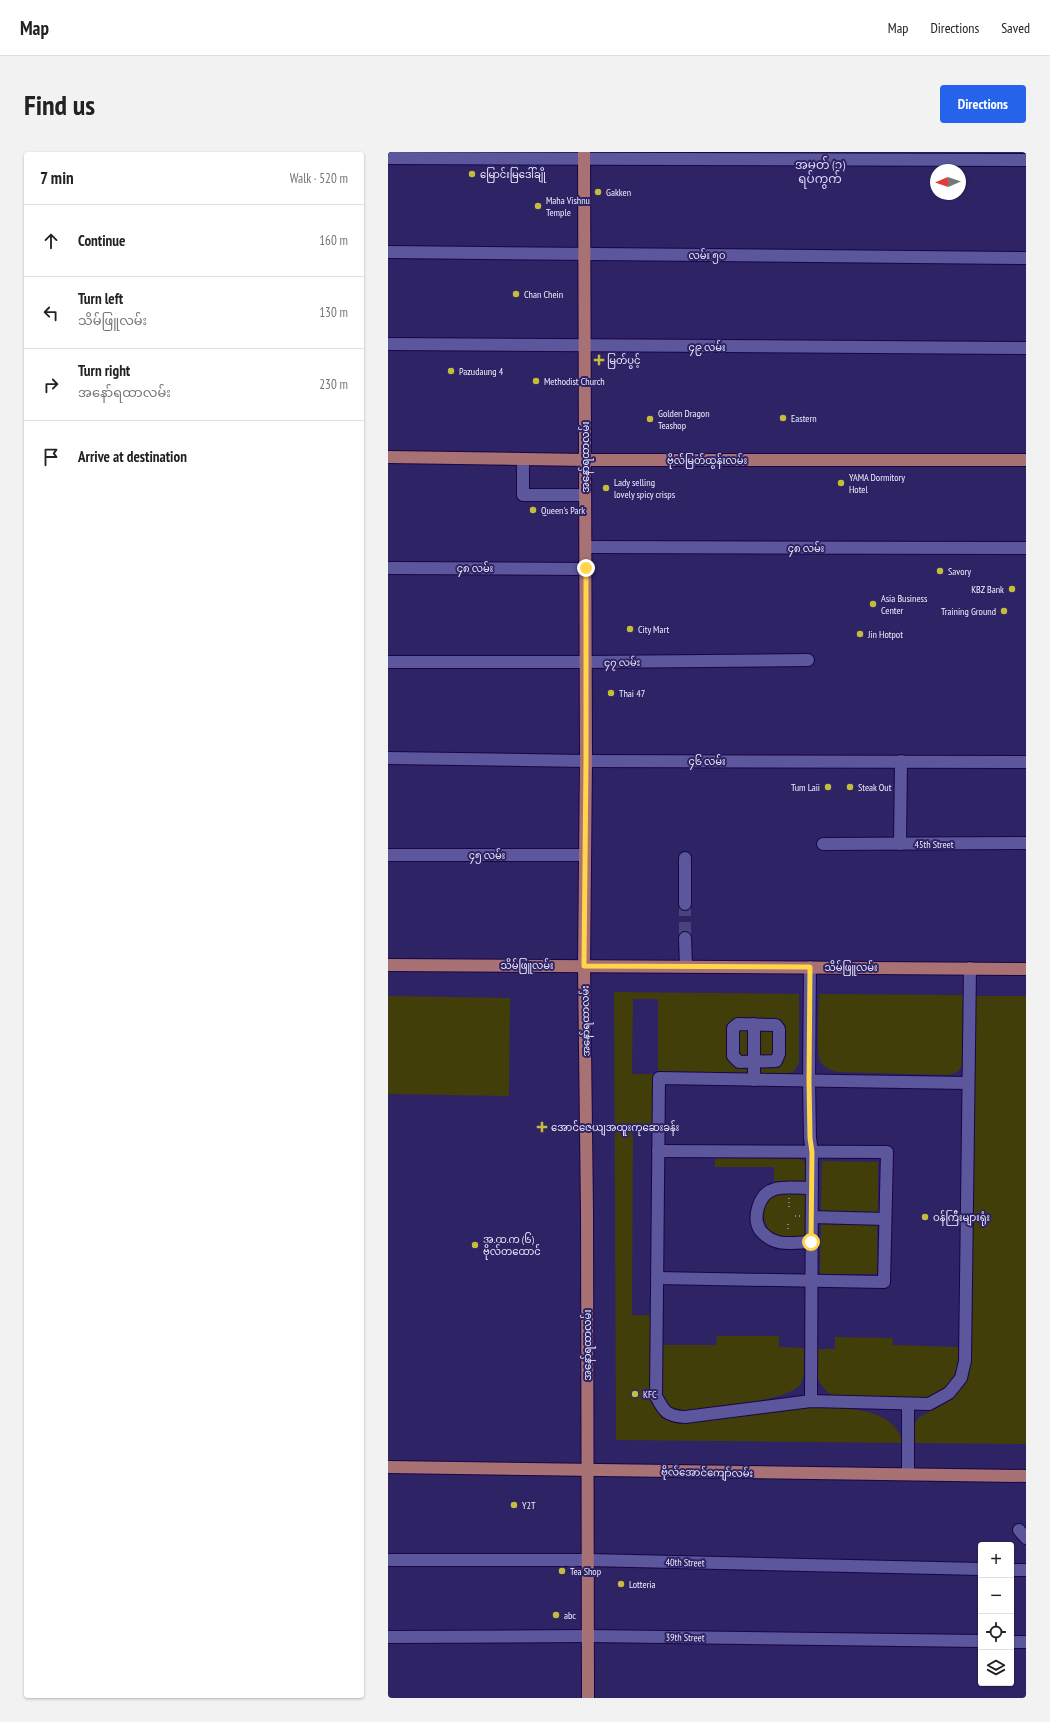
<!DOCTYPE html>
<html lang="en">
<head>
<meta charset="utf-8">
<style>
  :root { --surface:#fff; --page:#f2f2f2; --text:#222; --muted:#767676; --line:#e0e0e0; --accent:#2563eb }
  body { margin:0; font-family:"PT Sans Narrow","Noto Sans Myanmar",sans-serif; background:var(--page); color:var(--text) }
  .controls { position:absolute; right:12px; bottom:12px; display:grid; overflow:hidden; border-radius:4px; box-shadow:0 1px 3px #0004 }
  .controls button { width:36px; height:36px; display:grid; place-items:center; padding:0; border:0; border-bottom:1px solid var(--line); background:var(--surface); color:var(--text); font:20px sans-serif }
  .compass { position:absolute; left:542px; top:12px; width:36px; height:36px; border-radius:50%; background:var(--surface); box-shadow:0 1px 3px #0004; rotate:268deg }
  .stop { position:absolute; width:12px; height:12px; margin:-9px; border:3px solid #ffd54a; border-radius:50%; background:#fff }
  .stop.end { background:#ffd54a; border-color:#fff; box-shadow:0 1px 4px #0008 }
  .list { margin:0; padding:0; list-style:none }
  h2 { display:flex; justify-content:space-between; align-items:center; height:52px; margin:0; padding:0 16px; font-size:17px }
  h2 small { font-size:13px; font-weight:400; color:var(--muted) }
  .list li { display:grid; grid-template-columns:26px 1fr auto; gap:12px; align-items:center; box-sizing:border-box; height:72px; padding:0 16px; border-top:1px solid var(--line) }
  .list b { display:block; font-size:15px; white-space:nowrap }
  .list p { margin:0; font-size:13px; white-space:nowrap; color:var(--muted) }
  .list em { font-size:13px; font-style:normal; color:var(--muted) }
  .icon { flex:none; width:22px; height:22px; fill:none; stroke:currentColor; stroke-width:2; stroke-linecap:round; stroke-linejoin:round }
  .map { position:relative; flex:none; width:638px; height:1546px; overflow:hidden; border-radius:4px }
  header { display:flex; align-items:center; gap:24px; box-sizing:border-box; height:56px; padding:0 20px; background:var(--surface); border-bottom:1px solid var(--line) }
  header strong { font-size:19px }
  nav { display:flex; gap:22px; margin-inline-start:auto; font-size:14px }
  .intro { display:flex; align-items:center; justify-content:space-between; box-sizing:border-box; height:96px; padding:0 24px }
  h1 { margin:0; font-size:28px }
  .button { padding:10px 18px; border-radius:4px; background:var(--accent); color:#fff; font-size:14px; font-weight:700 }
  main { display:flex; gap:24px; padding:0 24px }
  aside { flex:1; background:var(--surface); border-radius:4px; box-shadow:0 1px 3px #0004 }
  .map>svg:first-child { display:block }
  .green { fill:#413e0a }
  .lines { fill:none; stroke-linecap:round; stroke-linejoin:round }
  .minor-tunnel { stroke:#4b417b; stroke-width:12; stroke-dasharray:12 6; stroke-linecap:butt }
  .minor-casing { stroke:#180647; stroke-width:14 }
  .major-casing { stroke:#180647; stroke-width:14 }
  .path { stroke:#8680ab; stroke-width:2; stroke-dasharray:1 3; stroke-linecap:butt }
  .minor { stroke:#5c569c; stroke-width:12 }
  .major { stroke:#a87275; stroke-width:12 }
  .route { stroke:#ffd54a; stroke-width:5 }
  .poi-dot { fill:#c5bc3d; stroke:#2e2364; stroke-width:1.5 }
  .labels { text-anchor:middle; stroke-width:4; stroke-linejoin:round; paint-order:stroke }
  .poi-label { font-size:10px; fill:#eeeefe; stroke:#2e2364; text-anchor:start }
  .street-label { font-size:10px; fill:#eeeefe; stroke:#2e2364 }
  .quarter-label { font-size:12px; fill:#dcdcfc; stroke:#2e2364 }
</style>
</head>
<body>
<header>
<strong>Map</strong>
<nav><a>Map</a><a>Directions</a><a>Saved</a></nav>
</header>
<div class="intro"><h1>Find us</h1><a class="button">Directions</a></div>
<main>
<aside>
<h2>7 min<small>Walk · 520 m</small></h2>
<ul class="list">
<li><svg class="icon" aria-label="ahead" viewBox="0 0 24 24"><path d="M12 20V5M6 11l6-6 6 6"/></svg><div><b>Continue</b></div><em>160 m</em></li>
<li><svg class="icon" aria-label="left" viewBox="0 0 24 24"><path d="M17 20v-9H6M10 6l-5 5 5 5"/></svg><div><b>Turn left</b><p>သိမ်ဖြူလမ်း</p></div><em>130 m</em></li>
<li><svg class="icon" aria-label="right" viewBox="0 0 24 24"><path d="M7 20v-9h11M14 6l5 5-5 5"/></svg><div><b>Turn right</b><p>အနော်ရထာလမ်း</p></div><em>230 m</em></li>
<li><svg class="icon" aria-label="arrive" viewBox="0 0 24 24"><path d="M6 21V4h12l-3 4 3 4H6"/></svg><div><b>Arrive at destination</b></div></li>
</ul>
</aside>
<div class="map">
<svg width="638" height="1546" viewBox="0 0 638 1546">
  <rect width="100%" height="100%" fill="#2e2364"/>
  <g class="green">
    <path d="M 226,840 L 411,842 L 411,910 C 408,919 404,922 395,922 L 270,921 L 270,847 L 245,847 L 244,922 L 266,922 L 266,972 L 245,972 L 244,1163 L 264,1163 L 264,1247 C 273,1268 279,1270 301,1270 C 343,1264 487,1235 510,1280 C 512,1283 515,1286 514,1291 L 228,1288 Z"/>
    <path d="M 431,842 L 575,843 L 575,911 C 572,919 568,922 559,923 L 450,920 C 443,918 435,916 432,908 C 428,899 431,855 431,842 Z"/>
    <path d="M 0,844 L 122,846 L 121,944 L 0,942 Z"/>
    <path d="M 588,844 L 638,844 L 638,1292 L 524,1291 L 525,1276 L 530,1266 L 563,1248 L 577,1232 L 583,1205 Z"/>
    <path d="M 327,1006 L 412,1007 L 418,1010 L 419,1027 L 417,1030 L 386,1033 L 386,1015 L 327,1015 Z"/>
    <path d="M 434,1009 L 490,1010 L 490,1060 L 433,1059 Z"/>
    <path d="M 392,1041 L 418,1041 L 418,1086 C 410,1086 397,1088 390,1085 C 375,1078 371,1057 383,1046 C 386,1044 389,1042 392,1041 Z"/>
    <path d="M 433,1072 L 489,1073 L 489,1122 L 432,1122 Z"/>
    <path d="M 329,1184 L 391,1184 L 391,1195 L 416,1196 C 416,1207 418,1223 412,1233 C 401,1248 328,1255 307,1258 C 300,1259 292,1260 285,1258 C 269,1253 272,1208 272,1193 L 328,1193 Z"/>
    <path d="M 447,1185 L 504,1186 L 505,1193 L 571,1195 L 569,1218 L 559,1235 L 547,1244 L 531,1249 L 449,1246 C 426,1233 428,1221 428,1197 L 447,1197 Z"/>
  </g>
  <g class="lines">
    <path class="minor-tunnel" d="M 297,752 L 297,786"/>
    <defs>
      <g id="minor">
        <path d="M 0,6 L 638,8"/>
        <path d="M 0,100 L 638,106"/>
        <path d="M 0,192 L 638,196"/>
        <path d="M 135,307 L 135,343 L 197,343"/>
        <path d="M 198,395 L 638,396"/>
        <path d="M 0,416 L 198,417"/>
        <path d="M 0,510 L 198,510 L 420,508"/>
        <path d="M 0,606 L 198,609 L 638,610"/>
        <path d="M 435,692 L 638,691"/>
        <path d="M 512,692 L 513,609"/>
        <path d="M 0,703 L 197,703"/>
        <path d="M 297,706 L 297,752"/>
        <path d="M 297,786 L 298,814"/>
        <path d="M 422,815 L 421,928 L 422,986 L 424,1000 L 423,1249"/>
        <path d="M 350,872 L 388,873 L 391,877 L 391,902 L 388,909 L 351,910 L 345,904 L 345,876 Z"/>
        <path d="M 366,928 L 366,872"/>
        <path d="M 580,931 L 271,926 L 268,1244 C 276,1260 279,1264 297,1265 L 423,1249 L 541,1252 L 561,1241 L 573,1226 L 577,1209 L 582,816"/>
        <path d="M 424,1065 L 497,1067"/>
        <path d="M 423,1090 C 414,1090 395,1093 387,1089 C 381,1087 376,1083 372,1078 C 364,1065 371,1041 387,1037 C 396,1034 414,1036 424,1036"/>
        <path d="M 269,1126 L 496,1130 L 499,1000 L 270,999"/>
        <path d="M 520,1322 L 520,1252"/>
        <path d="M 631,1378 L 638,1386"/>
        <path d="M 0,1408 L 200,1408 L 593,1417"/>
        <path d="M 623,1418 L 638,1418"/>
        <path d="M 0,1485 L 200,1484 L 593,1489"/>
        <path d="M 623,1490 L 638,1490"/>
      </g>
      <g id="major">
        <path d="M 196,0 L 198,609 L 196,814 L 199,1059 L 200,1546"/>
        <path d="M 0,305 L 197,308 L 638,308"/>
        <path d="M 0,813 L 638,817"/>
        <path d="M 0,1315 L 638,1324"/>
      </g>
    </defs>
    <use href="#minor" class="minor-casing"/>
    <use href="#major" class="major-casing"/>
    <g class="path">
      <path d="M 401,1046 L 401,1057"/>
      <path d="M 407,1064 L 414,1064"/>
      <path d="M 400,1072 L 400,1079"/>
    </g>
    <use href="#minor" class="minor"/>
    <use href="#major" class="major"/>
  </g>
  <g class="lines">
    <path class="route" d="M 198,416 L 198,609 L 196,814 L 422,815 L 421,928 L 422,986 L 424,1000 L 423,1090"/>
  </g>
  <g class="poi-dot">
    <circle cx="84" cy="22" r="4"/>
    <circle cx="210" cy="40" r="4"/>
    <circle cx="150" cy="54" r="4"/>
    <circle cx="128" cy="142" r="4"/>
    <path d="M209 202h4v4h4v4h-4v4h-4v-4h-4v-4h4z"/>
    <circle cx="63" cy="219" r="4"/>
    <circle cx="148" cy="229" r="4"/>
    <circle cx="395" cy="266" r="4"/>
    <circle cx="262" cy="267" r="4"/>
    <circle cx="453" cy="331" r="4"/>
    <circle cx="218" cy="336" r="4"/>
    <circle cx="145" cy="358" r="4"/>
    <circle cx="552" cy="419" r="4"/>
    <circle cx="624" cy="437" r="4"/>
    <circle cx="485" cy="452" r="4"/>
    <circle cx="616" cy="459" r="4"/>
    <circle cx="242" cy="477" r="4"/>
    <circle cx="472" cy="482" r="4"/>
    <circle cx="223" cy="541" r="4"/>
    <circle cx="440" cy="635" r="4"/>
    <circle cx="462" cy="635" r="4"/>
    <path d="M152 969h4v4h4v4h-4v4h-4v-4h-4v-4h4z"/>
    <circle cx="537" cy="1065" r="4"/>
    <circle cx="87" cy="1093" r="4"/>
    <circle cx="247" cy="1242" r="4"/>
    <circle cx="126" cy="1353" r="4"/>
    <circle cx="174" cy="1419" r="4"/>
    <circle cx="233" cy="1432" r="4"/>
    <circle cx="168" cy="1463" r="4"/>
  </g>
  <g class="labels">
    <g class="poi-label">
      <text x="92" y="26">မြောင်းမြဒေါ်ချို</text>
      <text x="218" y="44">Gakken</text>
      <text x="158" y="52">Maha Vishnu<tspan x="158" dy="12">Temple</tspan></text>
      <text x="136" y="146">Chan Chein</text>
      <text x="219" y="212">မြတ်ပွင့်</text>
      <text x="71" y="223">Pazudaung 4</text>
      <text x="156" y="233">Methodist Church</text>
      <text x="270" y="265">Golden Dragon<tspan x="270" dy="12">Teashop</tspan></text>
      <text x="403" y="270">Eastern</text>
      <text x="461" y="329">YAMA Dormitory<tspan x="461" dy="12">Hotel</tspan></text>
      <text x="226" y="334">Lady selling<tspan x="226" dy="12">lovely spicy crisps</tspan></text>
      <text x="153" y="362">Queen's Park</text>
      <text x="560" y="423">Savory</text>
      <text x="616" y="441" text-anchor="end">KBZ Bank</text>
      <text x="493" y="450">Asia Business<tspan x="493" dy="12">Center</tspan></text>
      <text x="608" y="463" text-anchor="end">Training Ground</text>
      <text x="250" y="481">City Mart</text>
      <text x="480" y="486">Jin Hotpot</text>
      <text x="231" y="545">Thai 47</text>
      <text x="432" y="639" text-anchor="end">Tum Laii</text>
      <text x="470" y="639">Steak Out</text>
      <text x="163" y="979">အောင်ဇေယျအထူးကုဆေးခန်း</text>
      <text x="545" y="1069">ဝန်ကြီးများရုံး</text>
      <text x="95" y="1091">အ.ထ.က (၆)<tspan x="95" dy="12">ဗိုလ်တထောင်</tspan></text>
      <text x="255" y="1246">KFC</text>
      <text x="134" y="1357">Y2T</text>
      <text x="182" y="1423">Tea Shop</text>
      <text x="241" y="1436">Lotteria</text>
      <text x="176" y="1467">abc</text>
    </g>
    <g class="street-label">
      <text x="319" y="107">လမ်း ၅၀</text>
      <text x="319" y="199">၄၉ လမ်း</text>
      <text transform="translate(197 305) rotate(-90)" y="4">အနော်ရထာလမ်း</text>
      <text x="319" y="312">ဗိုလ်မြတ်ထွန်းလမ်း</text>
      <text x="418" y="400">၄၈ လမ်း</text>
      <text x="87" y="420">၄၈ လမ်း</text>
      <text transform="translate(234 510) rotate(-1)" y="4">၄၇ လမ်း</text>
      <text x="319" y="613">၄၆ လမ်း</text>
      <text x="546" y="696">45th Street</text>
      <text x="99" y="707">၄၅ လမ်း</text>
      <text x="139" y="817">သိမ်ဖြူလမ်း</text>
      <text x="463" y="819">သိမ်ဖြူလမ်း</text>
      <text transform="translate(197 869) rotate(-91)" y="4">အနော်ရထာလမ်း</text>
      <text transform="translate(199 1193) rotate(-90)" y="4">အနော်ရထာလမ်း</text>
      <text transform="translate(319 1320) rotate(1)" y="4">ဗိုလ်အောင်ကျော်လမ်း</text>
      <text transform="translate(297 1410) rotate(1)" y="4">40th Street</text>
      <text transform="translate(297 1485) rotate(1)" y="4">39th Street</text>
    </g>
    <g class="quarter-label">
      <text x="432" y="17">အမှတ် (၁)<tspan x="432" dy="14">ရပ်ကွက်</tspan></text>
    </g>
  </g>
</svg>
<div class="controls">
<button>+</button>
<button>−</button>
<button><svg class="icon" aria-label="locate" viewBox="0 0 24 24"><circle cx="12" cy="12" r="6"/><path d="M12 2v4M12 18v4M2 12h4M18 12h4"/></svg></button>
<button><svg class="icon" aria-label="layers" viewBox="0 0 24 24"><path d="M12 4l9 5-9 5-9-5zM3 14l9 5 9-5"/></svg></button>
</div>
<svg class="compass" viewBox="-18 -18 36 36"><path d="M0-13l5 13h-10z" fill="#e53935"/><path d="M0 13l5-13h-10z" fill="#767676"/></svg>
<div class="stop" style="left:423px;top:1090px"></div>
<div class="stop end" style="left:198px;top:416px"></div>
</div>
</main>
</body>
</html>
